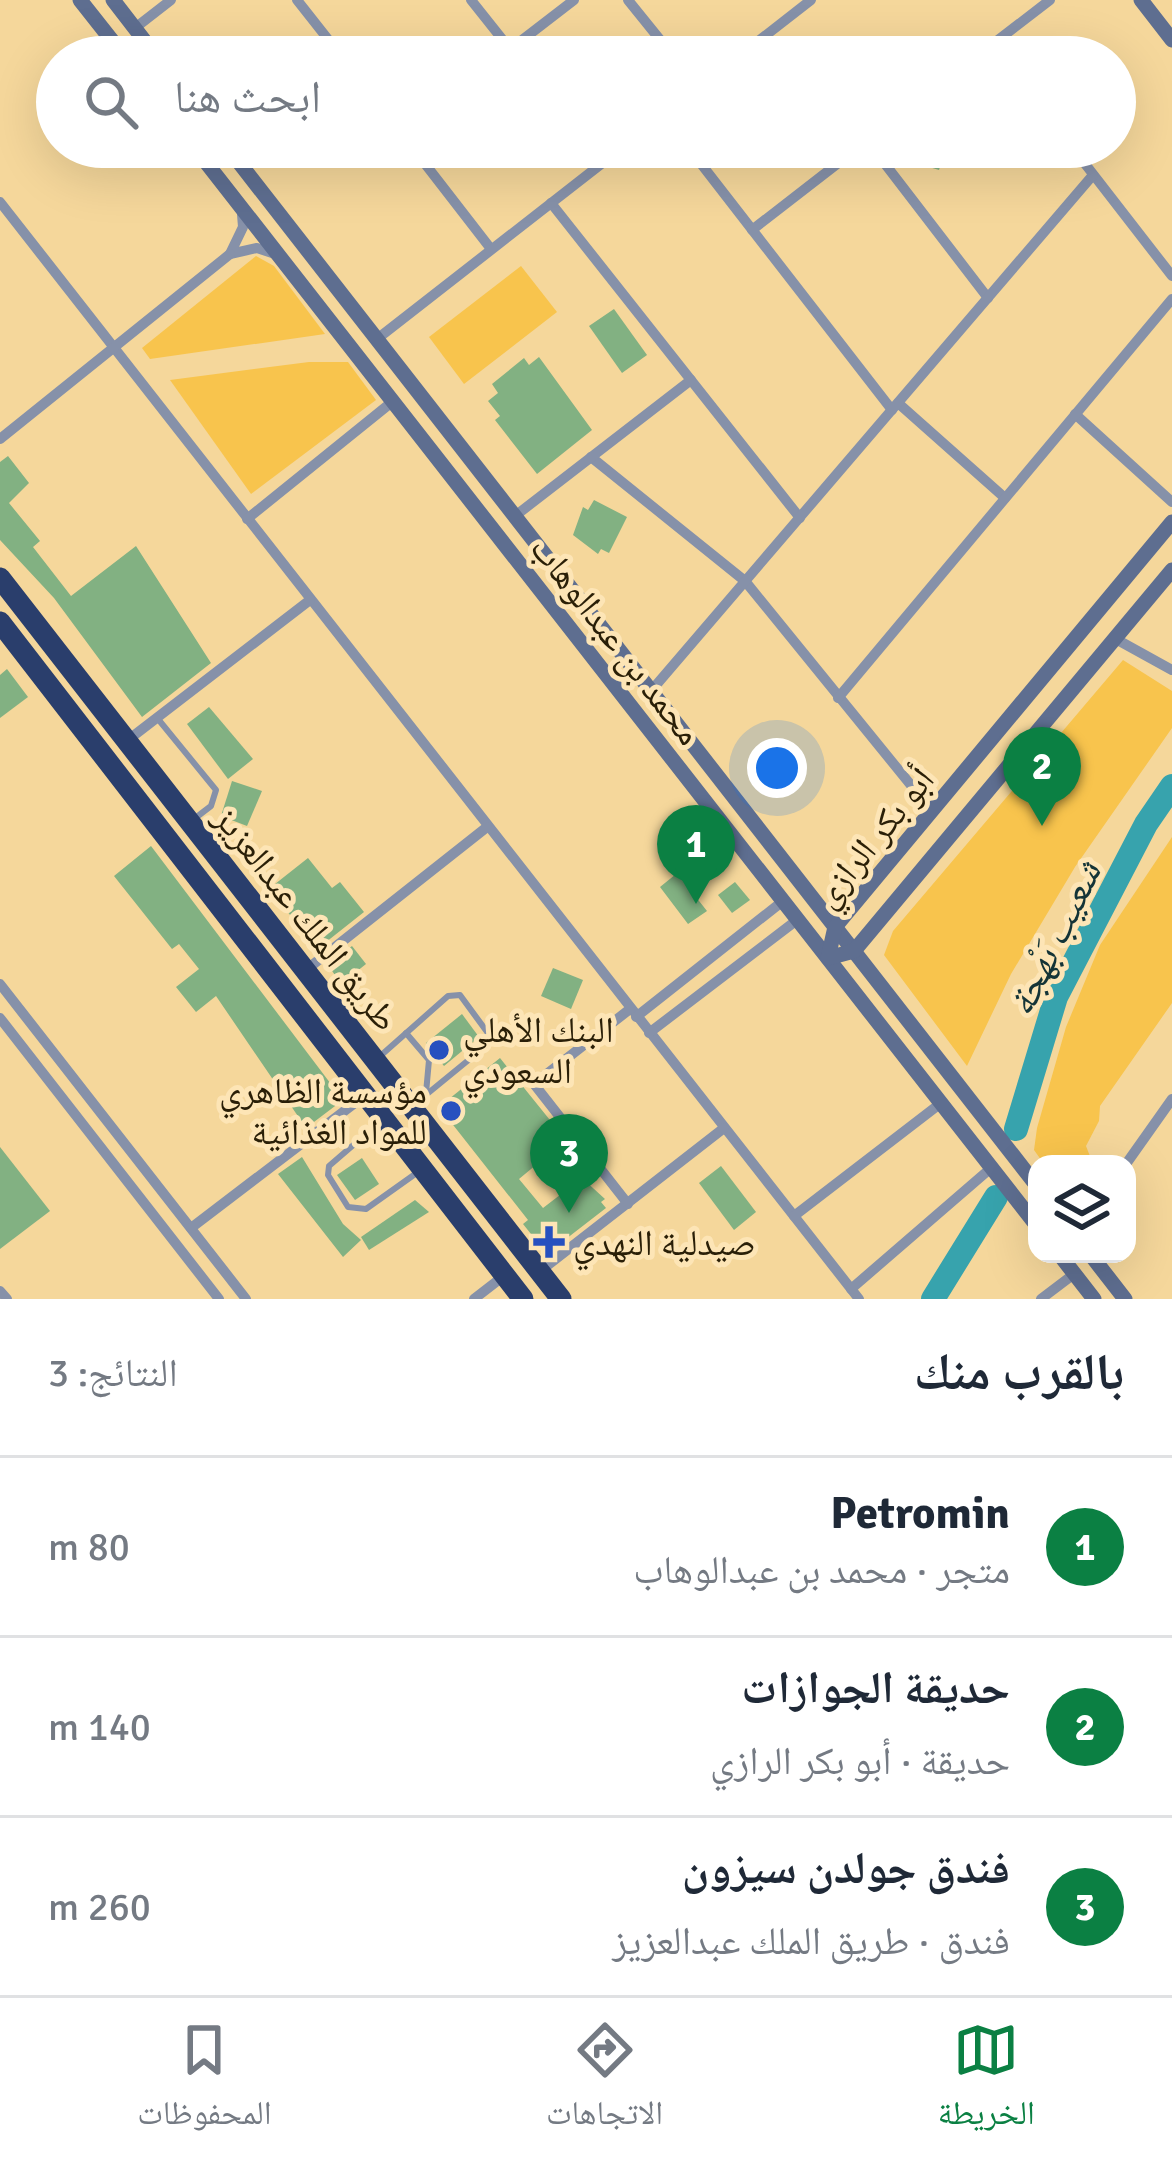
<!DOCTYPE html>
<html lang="ar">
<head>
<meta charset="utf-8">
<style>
  :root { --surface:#fff; --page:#f6f6f7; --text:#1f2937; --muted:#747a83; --line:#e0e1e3; --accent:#0b8043 }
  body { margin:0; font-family:Signika,"Noto Naskh Arabic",sans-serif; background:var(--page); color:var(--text); direction:rtl }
  .controls { position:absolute; right:36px; bottom:36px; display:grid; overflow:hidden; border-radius:24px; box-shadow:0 12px 48px #0002 }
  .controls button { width:108px; height:108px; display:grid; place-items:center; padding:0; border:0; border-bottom:3px solid var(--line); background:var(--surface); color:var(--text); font:60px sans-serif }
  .you { position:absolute; left:777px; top:768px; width:42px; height:42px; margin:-30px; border:9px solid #fff; border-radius:50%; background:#1a73e8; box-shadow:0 0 0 18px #1a73e833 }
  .badge { display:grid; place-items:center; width:78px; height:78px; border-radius:50%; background:var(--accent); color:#fff; font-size:39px; font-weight:700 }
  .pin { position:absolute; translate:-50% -99px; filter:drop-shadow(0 3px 6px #0008) }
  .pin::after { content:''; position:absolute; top:63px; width:42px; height:36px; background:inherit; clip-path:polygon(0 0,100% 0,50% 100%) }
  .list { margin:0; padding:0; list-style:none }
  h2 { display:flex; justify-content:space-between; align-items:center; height:156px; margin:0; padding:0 48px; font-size:51px }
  h2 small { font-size:39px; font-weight:400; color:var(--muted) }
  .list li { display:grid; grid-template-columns:78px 1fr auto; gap:36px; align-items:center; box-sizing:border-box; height:180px; padding:0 48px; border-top:3px solid var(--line) }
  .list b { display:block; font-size:45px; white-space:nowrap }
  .list p { margin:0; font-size:39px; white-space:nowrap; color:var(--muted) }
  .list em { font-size:39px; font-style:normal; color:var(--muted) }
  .icon { flex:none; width:66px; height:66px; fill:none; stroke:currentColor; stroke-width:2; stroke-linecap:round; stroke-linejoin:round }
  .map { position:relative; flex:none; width:1172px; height:1299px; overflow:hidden; direction:ltr }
  .search { position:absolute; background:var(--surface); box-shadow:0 12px 48px #0002; left:36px; right:36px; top:36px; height:132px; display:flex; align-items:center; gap:30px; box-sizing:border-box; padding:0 42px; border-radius:66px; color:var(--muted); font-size:45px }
  .sheet { height:696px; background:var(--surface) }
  nav { display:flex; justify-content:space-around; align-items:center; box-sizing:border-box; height:168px; border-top:3px solid var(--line); background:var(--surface); font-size:33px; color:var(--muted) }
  nav a { display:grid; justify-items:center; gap:6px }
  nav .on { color:var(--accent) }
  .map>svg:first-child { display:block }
  .green { fill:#f8c44d }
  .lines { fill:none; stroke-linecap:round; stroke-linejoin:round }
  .river { stroke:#37a3ad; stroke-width:24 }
  .building { fill:#82b182 }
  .lane { stroke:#8691a9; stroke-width:6 }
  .street { stroke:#8691a9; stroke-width:10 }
  .secondary { stroke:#5e6e90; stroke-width:15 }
  .highway { stroke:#2a3e6c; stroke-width:21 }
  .poi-dot { fill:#2750bf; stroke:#fde5b6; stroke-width:4.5 }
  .labels { text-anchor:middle; stroke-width:10; stroke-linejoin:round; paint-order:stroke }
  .street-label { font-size:36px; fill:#2a1f07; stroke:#fde5b6 }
  .poi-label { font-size:36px; fill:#2a1f07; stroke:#fde5b6; text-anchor:start }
  .water-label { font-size:39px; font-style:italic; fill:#143437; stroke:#fde5b6 }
</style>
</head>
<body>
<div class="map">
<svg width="1172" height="1299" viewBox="0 0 1172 1299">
  <rect width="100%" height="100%" fill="#f5d79b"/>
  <g class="green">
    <path d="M 256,256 L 274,266 L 325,334 L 150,359 L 142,348 Z"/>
    <path d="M 521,266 L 557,312 L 464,384 L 429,337 Z"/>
    <path d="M 309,362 L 348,362 L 376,400 L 251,494 L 170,380 Z"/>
    <path d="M 1123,660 L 1172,691 L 1172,728 L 1075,867 L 1011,974 L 967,1066 L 884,955 L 893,931 Z"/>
    <path d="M 1172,837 L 1172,1003 L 1100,1106 L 1099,1121 L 1086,1146 L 1093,1164 L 1044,1164 L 1034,1150 L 1037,1128 L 1066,1027 L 1100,945 Z"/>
  </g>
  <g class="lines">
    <g class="river">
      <path d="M 1016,1129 L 1056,997 L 1146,824 L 1172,786"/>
      <path d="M 933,1299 L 996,1197"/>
    </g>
  </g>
  <g class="building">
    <path d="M 910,147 L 946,147 L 939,170 L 906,160 Z"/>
    <path d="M 614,309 L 647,355 L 622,373 L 589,326 Z"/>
    <path d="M 539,357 L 592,430 L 537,474 L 495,420 L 500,416 L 488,401 L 498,393 L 492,384 L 524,358 L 529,365 Z"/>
    <path d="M 8,456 L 29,483 L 9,503 L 40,541 L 33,547 L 71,596 L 136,546 L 211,663 L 142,717 L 54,598 L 0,540 L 0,462 Z"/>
    <path d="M 594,500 L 627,517 L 609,553 L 601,549 L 598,554 L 573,535 L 583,507 L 588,510 Z"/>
    <path d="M 7,669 L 28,697 L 0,718 L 0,675 Z"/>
    <path d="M 209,707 L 253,759 L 228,779 L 187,724 Z"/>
    <path d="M 232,781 L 262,791 L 247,826 L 221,816 Z"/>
    <path d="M 705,843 L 719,863 L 688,887 L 707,911 L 688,924 L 660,887 L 681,870 L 677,864 Z"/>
    <path d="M 151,846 L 343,1100 L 306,1128 L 216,996 L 196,1012 L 176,987 L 199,969 L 179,944 L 172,949 L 114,876 Z"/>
    <path d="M 308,858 L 332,888 L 340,882 L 364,912 L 316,950 L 270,888 Z"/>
    <path d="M 735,882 L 750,900 L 732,913 L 718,895 Z"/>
    <path d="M 352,946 L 366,964 L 341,984 L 328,965 Z"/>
    <path d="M 553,968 L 583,980 L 571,1009 L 541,996 Z"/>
    <path d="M 462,1014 L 479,1037 L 444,1066 L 426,1043 Z"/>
    <path d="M 500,1058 L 566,1140 L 519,1179 L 543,1208 L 582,1178 L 605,1199 L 601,1202 L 606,1208 L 553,1249 L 543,1249 L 523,1224 L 528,1220 L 439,1107 Z"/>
    <path d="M 0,1147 L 50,1211 L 0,1249 Z"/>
    <path d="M 302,1157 L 343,1224 L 361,1240 L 343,1257 L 278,1174 Z"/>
    <path d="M 362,1158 L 379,1184 L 355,1200 L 337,1175 Z"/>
    <path d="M 721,1166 L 756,1212 L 734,1230 L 699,1183 Z"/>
    <path d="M 415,1200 L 429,1212 L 369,1250 L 361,1237 Z"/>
  </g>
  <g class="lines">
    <g class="lane">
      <path d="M 158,719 L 216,790 L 211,806 L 194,819"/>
      <path d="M 406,1033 L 429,1060 L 426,1093"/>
      <path d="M 378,1058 L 448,996 L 460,995 L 493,1040 L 416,1103"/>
      <path d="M 380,1122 L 329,1166 L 328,1175 L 348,1207 L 366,1209 L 418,1172"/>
    </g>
    <g class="street">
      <path d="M 297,0 L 342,57"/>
      <path d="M 471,0 L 510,49"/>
      <path d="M 628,0 L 674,57"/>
      <path d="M 135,28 L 171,0"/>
      <path d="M 500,57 L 574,0"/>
      <path d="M 738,57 L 811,0"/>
      <path d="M 976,57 L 1050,0"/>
      <path d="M 412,147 L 491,249"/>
      <path d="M 688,147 L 892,410"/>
      <path d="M 872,147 L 988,298"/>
      <path d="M 1072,147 L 1172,276"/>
      <path d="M 0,202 L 859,1299"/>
      <path d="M 551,203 L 800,518"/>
      <path d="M 242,214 L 243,227 L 230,254 L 257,248 L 275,254"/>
      <path d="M 752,230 L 859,147"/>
      <path d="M 377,339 L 623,147"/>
      <path d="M 898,403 L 1005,498"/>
      <path d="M 1075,414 L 1172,502"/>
      <path d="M 0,439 L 230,254"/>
      <path d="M 591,457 L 745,581 L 932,811"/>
      <path d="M 515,516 L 691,380"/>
      <path d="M 247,519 L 392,402"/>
      <path d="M 1114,638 L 1172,670"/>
      <path d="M 651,691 L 1093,175"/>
      <path d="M 838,698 L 1172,299"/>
      <path d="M 128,740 L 310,600"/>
      <path d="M 306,970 L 487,827"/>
      <path d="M 0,984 L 246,1299"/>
      <path d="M 636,1017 L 783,901"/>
      <path d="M 0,1018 L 219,1299"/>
      <path d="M 649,1033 L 797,920"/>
      <path d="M 1126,1164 L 1172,1099"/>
      <path d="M 628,1204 L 534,1084 L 630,1009"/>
      <path d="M 794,1216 L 941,1103"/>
      <path d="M 191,1228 L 364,1096"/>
      <path d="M 539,1272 L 724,1128"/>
      <path d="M 851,1289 L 991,1168"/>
      <path d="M 0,1291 L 7,1299"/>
      <path d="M 474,1299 L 505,1275"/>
      <path d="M 1041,1299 L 1074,1274"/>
    </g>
    <g class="secondary">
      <path d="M 80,0 L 125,57"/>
      <path d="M 113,0 L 157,57"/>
      <path d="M 1141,0 L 1172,40"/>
      <path d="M 194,147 L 1037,1226"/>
      <path d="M 227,147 L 1037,1186"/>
      <path d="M 1172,522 L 835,927 L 828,958 L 854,951 L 1172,570"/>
      <path d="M 1059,1254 L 1094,1299"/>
      <path d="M 1090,1254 L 1125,1299"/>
    </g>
    <g class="highway">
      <path d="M 0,578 L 561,1299"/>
      <path d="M 0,622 L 523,1299"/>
    </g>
  </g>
  <g class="poi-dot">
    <circle cx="439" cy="1050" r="12"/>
    <circle cx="451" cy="1111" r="12"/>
    <path d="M543 1224h12v12h12v12h-12v12h-12v-12h-12v-12h12z"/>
  </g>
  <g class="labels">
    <g class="street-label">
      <text transform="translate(617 640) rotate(52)" y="13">محمد بن عبدالوهاب</text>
      <text transform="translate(873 837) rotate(-51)" y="13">أبو بكر الرازي</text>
      <text transform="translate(307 918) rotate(52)" y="13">طريق الملك عبدالعزيز</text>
    </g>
    <g class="poi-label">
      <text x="463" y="1042">البنك الأهلي<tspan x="463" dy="41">السعودي</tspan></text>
      <text x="427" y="1103" text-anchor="end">مؤسسة الظاهري<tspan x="427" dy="41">للمواد الغذائية</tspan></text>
      <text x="573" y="1255">صيدلية النهدي</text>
    </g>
    <g class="water-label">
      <text transform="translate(1053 938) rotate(-64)" y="14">شعيب بَهْجة</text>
    </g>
  </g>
</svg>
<div class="controls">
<button><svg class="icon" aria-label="layers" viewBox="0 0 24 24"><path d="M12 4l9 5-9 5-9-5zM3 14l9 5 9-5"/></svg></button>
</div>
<div class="you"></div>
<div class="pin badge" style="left:696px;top:904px">1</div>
<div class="pin badge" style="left:1042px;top:826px">2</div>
<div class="pin badge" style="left:569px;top:1213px">3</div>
<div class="search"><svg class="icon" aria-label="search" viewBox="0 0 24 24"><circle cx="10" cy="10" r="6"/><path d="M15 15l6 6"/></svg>ابحث هنا</div>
</div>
<section class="sheet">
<h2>بالقرب منك<small>النتائج: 3</small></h2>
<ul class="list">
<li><span class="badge">1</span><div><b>Petromin</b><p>متجر · محمد بن عبدالوهاب</p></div><em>80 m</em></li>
<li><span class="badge">2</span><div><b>حديقة الجوازات</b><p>حديقة · أبو بكر الرازي</p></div><em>140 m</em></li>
<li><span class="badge">3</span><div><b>فندق جولدن سيزون</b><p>فندق · طريق الملك عبدالعزيز</p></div><em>260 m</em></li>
</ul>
</section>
<nav>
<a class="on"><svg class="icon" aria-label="map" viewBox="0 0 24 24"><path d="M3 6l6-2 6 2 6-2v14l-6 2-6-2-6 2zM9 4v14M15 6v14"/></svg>الخريطة</a>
<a><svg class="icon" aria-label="directions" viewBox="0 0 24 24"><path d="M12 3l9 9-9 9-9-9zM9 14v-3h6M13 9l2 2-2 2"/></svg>الاتجاهات</a>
<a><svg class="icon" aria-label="saved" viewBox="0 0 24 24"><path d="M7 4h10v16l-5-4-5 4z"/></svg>المحفوظات</a>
</nav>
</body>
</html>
